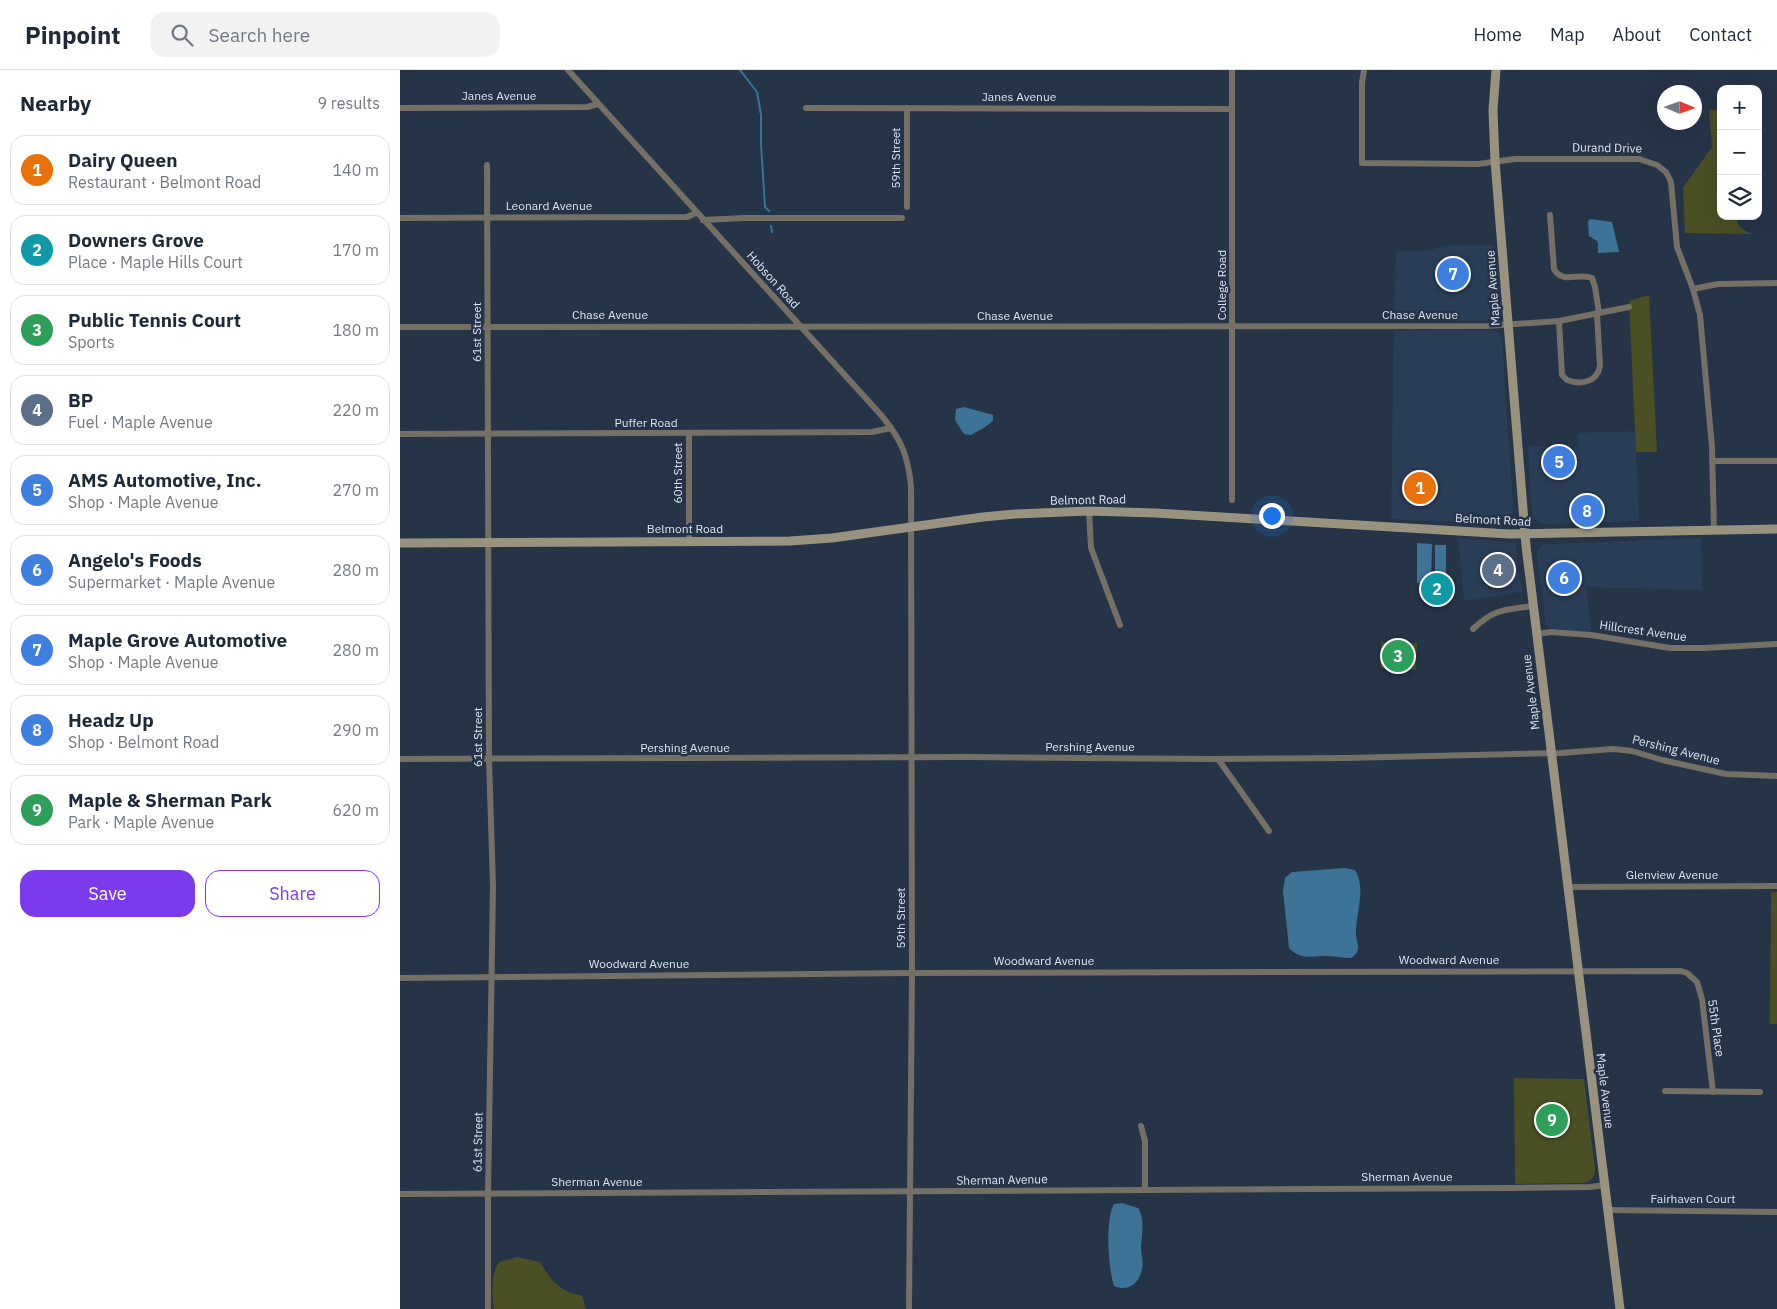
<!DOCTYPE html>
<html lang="en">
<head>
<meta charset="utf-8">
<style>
  :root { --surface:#fff; --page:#f2f2f3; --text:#1f2937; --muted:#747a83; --line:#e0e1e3; --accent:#7c3aed }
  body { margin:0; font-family:"IBM Plex Sans",sans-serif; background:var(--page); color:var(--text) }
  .controls { position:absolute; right:15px; top:15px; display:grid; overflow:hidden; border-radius:10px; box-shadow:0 5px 20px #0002 }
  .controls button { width:45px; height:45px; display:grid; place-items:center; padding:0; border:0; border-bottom:1px solid var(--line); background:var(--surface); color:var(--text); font:25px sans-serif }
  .compass { position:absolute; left:1257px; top:15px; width:45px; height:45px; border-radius:50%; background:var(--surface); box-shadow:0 5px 20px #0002; rotate:92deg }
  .you { position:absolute; left:871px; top:445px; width:18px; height:18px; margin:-12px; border:4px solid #fff; border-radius:50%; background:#1a73e8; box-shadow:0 0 0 8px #1a73e833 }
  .badge { display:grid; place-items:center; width:32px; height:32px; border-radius:50%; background:var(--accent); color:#fff; font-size:16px; font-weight:700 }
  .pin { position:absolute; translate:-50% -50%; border:2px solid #fff; box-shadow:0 1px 5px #0006 }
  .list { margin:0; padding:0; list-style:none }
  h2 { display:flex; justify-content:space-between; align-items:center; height:65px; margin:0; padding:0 20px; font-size:21px }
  h2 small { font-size:16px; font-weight:400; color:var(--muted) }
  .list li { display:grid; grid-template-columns:32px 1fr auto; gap:15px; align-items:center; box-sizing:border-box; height:70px; margin:0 10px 10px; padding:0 10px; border:1px solid var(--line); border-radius:15px }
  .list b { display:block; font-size:19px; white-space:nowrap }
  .list p { margin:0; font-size:16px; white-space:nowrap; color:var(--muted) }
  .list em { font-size:16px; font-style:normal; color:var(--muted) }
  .actions { display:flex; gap:10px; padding:15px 20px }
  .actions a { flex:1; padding:11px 0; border:1px solid var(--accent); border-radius:15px; text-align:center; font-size:18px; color:var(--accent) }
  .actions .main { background:var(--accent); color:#fff }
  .icon { flex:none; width:28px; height:28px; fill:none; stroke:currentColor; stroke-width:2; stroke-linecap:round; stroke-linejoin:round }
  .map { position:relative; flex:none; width:1377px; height:1239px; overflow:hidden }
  header { display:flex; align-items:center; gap:30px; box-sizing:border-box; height:70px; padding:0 25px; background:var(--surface); border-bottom:1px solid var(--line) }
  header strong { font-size:24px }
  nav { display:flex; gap:28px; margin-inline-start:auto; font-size:18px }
  .search { width:350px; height:45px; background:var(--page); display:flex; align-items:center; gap:12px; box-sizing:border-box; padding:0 18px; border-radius:15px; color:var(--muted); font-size:19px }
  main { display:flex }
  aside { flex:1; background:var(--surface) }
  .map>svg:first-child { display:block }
  .built { fill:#2a3d56 }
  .green { fill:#4a5024 }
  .water { fill:#3c7396 }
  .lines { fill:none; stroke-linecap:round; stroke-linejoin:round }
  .stream { stroke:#3c7396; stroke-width:2 }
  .minor { stroke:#747065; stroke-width:6 }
  .secondary { stroke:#99927f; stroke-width:9 }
  .labels { text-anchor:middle; stroke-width:5; stroke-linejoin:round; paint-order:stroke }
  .street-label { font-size:12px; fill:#dbe4f1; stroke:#263448 }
</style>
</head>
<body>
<header>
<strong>Pinpoint</strong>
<div class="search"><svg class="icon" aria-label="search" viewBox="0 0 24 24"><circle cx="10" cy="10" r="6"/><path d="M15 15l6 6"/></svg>Search here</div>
<nav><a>Home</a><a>Map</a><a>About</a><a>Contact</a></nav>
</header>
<main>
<aside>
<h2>Nearby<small>9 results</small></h2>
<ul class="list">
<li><span class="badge" style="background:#e8710a">1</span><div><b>Dairy Queen</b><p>Restaurant · Belmont Road</p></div><em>140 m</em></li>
<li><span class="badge" style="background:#0f9aa8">2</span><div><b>Downers Grove</b><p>Place · Maple Hills Court</p></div><em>170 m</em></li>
<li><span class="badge" style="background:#2e9e5b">3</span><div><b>Public Tennis Court</b><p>Sports</p></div><em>180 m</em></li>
<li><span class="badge" style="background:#5c6f8a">4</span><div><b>BP</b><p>Fuel · Maple Avenue</p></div><em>220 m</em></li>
<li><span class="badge" style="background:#3f7fe0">5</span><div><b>AMS Automotive, Inc.</b><p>Shop · Maple Avenue</p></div><em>270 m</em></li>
<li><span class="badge" style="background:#3f7fe0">6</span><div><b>Angelo's Foods</b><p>Supermarket · Maple Avenue</p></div><em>280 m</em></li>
<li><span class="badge" style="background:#3f7fe0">7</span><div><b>Maple Grove Automotive</b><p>Shop · Maple Avenue</p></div><em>280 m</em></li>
<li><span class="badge" style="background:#3f7fe0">8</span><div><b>Headz Up</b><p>Shop · Belmont Road</p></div><em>290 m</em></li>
<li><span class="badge" style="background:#2e9e5b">9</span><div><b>Maple &amp; Sherman Park</b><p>Park · Maple Avenue</p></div><em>620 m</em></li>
</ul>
<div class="actions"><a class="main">Save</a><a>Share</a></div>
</aside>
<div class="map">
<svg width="1377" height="1239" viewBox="0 0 1377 1239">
  <rect width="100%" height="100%" fill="#263448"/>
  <g class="built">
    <path d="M 1049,175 L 1094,175 L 1100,241 L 1098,247 L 1089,251 L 994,251 L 996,181 L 1027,181 Z"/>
    <path d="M 994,261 L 1091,260 L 1096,261 L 1100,265 L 1102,271 L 1113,436 L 1113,445 L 1109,452 L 1100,454 L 991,449 Z"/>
    <path d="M 1235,361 L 1239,451 L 1143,454 L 1135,450 L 1132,444 L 1128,376 L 1178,377 L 1178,363 Z"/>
    <path d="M 1058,468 L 1115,473 L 1122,522 L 1064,531 Z"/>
    <path d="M 1301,468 L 1302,520 L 1186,517 L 1191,562 L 1149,558 L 1146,554 L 1137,485 L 1138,479 L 1141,476 L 1148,474 Z"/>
  </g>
  <g class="green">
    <path d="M 1309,40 L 1321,40 L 1321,146 L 1336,146 C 1337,157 1344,161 1353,164 L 1285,163 L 1283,118 L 1312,77 Z"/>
    <path d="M 1249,225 L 1257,382 L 1236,382 L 1229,231 Z"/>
    <path d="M 981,572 L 1017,573 L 1016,600 L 980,598 Z"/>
    <path d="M 1371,822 L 1377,822 L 1377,954 L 1370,954 Z"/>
    <path d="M 1114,1008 L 1184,1009 L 1195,1099 C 1195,1108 1191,1112 1182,1113 L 1115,1114 Z"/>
    <path d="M 117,1187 L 140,1192 C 150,1209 160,1223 181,1225 L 183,1228 L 186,1239 L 94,1239 C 92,1225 91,1204 99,1192 Z"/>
  </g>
  <g class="water">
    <path d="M 1191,149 L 1212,152 L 1219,182 L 1198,183 L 1198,174 L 1197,171 L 1189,166 L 1188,151 Z"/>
    <path d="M 564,337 L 593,345 L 593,351 C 586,357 580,360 571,365 L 564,364 L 555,350 L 556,339 Z"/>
    <path d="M 1017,473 L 1032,474 L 1031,513 L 1017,513 Z"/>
    <rect x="1035" y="475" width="11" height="39"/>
    <path d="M 945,798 L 955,800 C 967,819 955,845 956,866 C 956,870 959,874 958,878 C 958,882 955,885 952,888 C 943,888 933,886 923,886 C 909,887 900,889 889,878 L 883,821 L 885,808 L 892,802 Z"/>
    <path d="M 722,1133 L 738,1138 C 745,1148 742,1164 741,1176 C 741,1184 744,1193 742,1199 C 739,1214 728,1222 714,1216 C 708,1198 705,1150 714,1134 Z"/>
  </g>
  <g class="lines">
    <g class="stream">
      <path d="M 340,0 L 357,22 L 361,45 L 361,74 L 365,137 L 369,141"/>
      <path d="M 371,156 L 372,162"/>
    </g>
    <g class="minor">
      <path d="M 168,0 L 481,345 C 501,369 508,385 511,416 L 512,903 L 509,1239"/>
      <path d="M 832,0 L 832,430"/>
      <path d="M 964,0 L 962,13 L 962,93 L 1078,94 L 1115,89 L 1239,89 L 1257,95 L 1266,102 L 1271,112 L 1277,177 L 1293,219 L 1300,245 L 1312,377 L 1314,460"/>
      <path d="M 0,38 L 187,37 L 198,34"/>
      <path d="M 406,38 L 832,39"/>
      <path d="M 507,38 L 507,137"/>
      <path d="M 87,95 L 89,689 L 93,816 L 88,1124 L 88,1239"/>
      <path d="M 1150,145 L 1154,199 C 1163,215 1179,202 1192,208 L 1195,217 L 1199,243"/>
      <path d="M 0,148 L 287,147 L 296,143"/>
      <path d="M 303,150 L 344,148 L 502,148"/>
      <path d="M 1293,219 L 1318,214 L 1377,213"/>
      <path d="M 1159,251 L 1162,305 L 1167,310 C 1180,315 1197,313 1200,296 L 1197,244"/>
      <path d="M 0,257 L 1087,256 L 1159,251 L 1229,237"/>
      <path d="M 0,364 L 472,362 L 491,358"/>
      <path d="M 289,364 L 289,472"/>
      <path d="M 1312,391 L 1377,391"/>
      <path d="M 689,441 L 691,478 L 720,555"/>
      <path d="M 1073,559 C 1095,538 1105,540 1133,536"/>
      <path d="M 1137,564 L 1151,562 L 1191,565 L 1270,578 L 1304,578 L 1377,574"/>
      <path d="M 0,689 L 569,687 L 811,689 L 946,688 L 1161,683 L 1213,679 L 1232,681 L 1262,690 L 1326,704 L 1377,706"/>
      <path d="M 818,689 L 869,761"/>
      <path d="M 1168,817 L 1377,816"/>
      <path d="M 0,908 L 512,903 L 1281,901 L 1287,903 L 1297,912 L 1302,929 L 1313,1022"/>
      <path d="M 1265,1021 L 1360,1022"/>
      <path d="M 741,1056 L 745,1071 L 745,1120"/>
      <path d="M 0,1124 L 1112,1118 L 1190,1117 L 1205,1115"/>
      <path d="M 1208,1140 L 1377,1142"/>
    </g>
    <g class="secondary">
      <path d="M 1096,0 L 1093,40 L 1095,91 L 1126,476 L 1220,1239"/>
      <path d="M 0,473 L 390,471 L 432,468 L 583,447 L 615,444 L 689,441 L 755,443 L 1109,464 L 1377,459"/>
    </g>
  </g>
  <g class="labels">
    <g class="street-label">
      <text x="99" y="30">Janes Avenue</text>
      <text x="619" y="31">Janes Avenue</text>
      <text transform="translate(1207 78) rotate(1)" y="4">Durand Drive</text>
      <text transform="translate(496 88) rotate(-90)" y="4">59th Street</text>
      <text x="149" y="140">Leonard Avenue</text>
      <text transform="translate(373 210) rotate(48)" y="4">Hobson Road</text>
      <text transform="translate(822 215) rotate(-90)" y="4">College Road</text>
      <text transform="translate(1093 218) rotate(-94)" y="4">Maple Avenue</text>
      <text x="210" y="249">Chase Avenue</text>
      <text x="1020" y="249">Chase Avenue</text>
      <text x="615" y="250">Chase Avenue</text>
      <text transform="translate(77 262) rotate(-90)" y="4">61st Street</text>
      <text x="246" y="357">Puffer Road</text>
      <text transform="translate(278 403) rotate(-90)" y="4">60th Street</text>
      <text transform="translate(688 430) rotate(-1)" y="4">Belmont Road</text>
      <text transform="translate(1093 450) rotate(3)" y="4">Belmont Road</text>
      <text x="285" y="463">Belmont Road</text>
      <text transform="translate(1243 561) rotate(8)" y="4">Hillcrest Avenue</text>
      <text transform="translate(1131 622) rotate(-97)" y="4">Maple Avenue</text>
      <text transform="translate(78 667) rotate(-90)" y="4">61st Street</text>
      <text x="690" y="681">Pershing Avenue</text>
      <text x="285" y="682">Pershing Avenue</text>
      <text transform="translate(1276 680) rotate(14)" y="4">Pershing Avenue</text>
      <text x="1272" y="809">Glenview Avenue</text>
      <text transform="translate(501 848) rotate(-90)" y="4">59th Street</text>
      <text x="1049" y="894">Woodward Avenue</text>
      <text x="644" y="895">Woodward Avenue</text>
      <text x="239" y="898">Woodward Avenue</text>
      <text transform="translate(1316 958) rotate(82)" y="4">55th Place</text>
      <text transform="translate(1205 1021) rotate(83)" y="4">Maple Avenue</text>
      <text transform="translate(78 1072) rotate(-89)" y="4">61st Street</text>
      <text x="1007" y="1111">Sherman Avenue</text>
      <text transform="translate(602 1110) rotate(-1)" y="4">Sherman Avenue</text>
      <text x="197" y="1116">Sherman Avenue</text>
      <text x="1293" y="1133">Fairhaven Court</text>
    </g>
  </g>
</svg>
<div class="controls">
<button>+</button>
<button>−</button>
<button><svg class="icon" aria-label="layers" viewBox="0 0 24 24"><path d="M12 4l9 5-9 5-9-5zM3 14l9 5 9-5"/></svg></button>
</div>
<svg class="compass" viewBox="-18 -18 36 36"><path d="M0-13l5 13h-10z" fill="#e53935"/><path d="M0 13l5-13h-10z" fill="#747a83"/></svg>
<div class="you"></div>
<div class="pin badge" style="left:1020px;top:418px;background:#e8710a">1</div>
<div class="pin badge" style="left:1037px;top:519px;background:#0f9aa8">2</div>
<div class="pin badge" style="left:998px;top:586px;background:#2e9e5b">3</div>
<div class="pin badge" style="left:1098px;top:500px;background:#5c6f8a">4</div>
<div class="pin badge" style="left:1159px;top:392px;background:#3f7fe0">5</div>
<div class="pin badge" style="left:1164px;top:508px;background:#3f7fe0">6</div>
<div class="pin badge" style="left:1053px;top:204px;background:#3f7fe0">7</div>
<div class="pin badge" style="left:1187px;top:441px;background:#3f7fe0">8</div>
<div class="pin badge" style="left:1152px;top:1050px;background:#2e9e5b">9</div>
</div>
</main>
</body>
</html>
